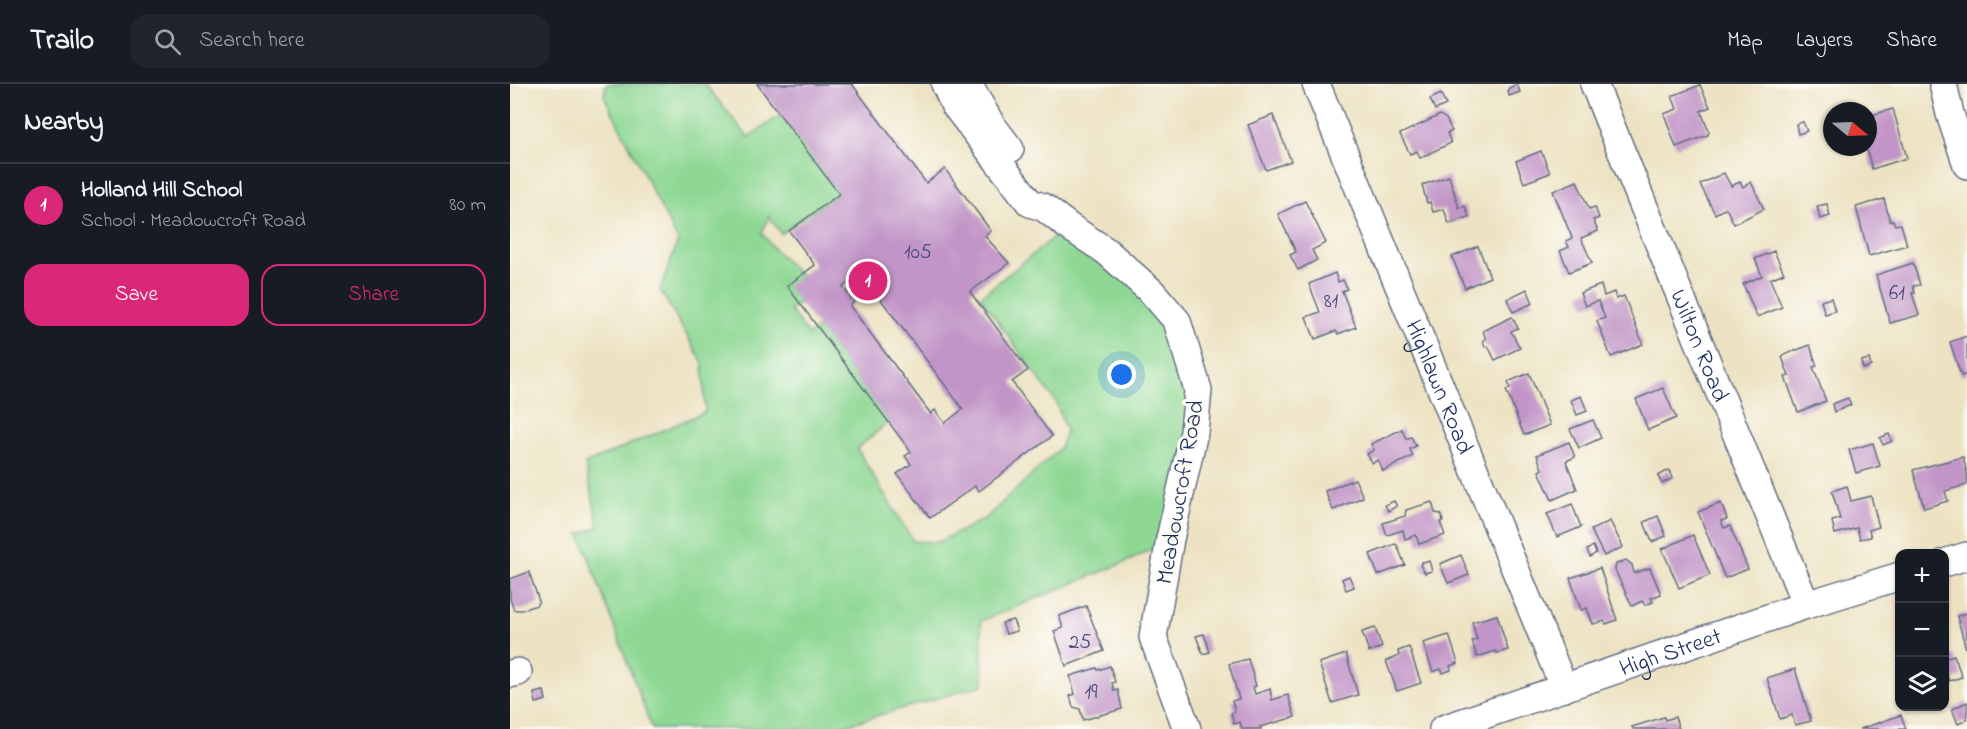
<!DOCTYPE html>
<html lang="en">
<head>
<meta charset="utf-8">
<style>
  :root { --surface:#171b24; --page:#20242c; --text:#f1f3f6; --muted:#9ea1a6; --line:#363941; --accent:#db2777 }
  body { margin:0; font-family:"Indie Flower",sans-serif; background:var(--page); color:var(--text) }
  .controls { position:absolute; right:18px; bottom:18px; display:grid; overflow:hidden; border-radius:12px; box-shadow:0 2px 4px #0004 }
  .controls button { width:54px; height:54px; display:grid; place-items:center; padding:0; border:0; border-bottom:2px solid var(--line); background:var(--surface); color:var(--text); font:30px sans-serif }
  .compass { position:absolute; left:1313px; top:18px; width:54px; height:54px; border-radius:50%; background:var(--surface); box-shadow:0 2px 4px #0004; rotate:109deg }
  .you { position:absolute; left:612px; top:291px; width:21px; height:21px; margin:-15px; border:4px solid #fff; border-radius:50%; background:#1a73e8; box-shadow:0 0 0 9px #1a73e833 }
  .badge { display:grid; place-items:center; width:39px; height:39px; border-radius:50%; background:var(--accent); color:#fff; font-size:20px; font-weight:700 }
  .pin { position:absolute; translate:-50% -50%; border:3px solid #fff; box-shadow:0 2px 6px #0006 }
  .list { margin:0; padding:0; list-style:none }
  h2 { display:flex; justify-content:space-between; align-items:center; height:78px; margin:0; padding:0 24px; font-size:26px }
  h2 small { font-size:20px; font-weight:400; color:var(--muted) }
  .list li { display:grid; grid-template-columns:39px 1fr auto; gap:18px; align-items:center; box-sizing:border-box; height:84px; padding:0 24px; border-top:2px solid var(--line) }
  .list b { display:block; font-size:22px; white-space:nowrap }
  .list p { margin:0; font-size:20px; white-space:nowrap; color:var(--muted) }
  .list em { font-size:20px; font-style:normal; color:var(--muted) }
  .actions { display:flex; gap:12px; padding:18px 24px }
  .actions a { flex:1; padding:14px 0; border:2px solid var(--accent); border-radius:18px; text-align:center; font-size:21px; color:var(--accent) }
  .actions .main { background:var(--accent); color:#fff }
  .icon { flex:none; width:33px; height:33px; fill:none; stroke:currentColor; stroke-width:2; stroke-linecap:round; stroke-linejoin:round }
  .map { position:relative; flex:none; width:1457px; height:645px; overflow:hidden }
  header { display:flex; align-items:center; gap:36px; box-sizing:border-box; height:84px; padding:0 30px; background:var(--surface); border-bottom:2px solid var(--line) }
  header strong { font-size:28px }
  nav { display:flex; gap:33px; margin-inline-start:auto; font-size:21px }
  .search { width:420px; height:54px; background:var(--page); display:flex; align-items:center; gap:15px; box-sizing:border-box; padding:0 21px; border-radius:18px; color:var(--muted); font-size:22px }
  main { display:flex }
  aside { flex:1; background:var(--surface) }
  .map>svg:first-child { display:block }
  .green { fill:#8fd894; stroke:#558479; stroke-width:1.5 }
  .building { fill:#c195c7; fill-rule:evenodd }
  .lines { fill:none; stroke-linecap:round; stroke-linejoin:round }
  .street-casing { stroke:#646e81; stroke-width:30 }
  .street { stroke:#fff; stroke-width:27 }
  .labels { text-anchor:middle; stroke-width:6; stroke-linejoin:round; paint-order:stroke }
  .number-label { font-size:21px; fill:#444878 }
  .street-label { font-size:24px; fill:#1b2f5e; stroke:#fdfcf7 }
</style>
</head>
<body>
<header>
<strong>Trailo</strong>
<div class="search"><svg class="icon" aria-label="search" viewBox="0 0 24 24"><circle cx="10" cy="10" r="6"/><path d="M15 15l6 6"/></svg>Search here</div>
<nav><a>Map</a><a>Layers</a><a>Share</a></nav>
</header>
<main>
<aside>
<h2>Nearby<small></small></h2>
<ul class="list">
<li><span class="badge">1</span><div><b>Holland Hill School</b><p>School · Meadowcroft Road</p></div><em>80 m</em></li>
</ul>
<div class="actions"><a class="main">Save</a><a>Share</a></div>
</aside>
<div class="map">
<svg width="1457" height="645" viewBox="0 0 1457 645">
  <rect width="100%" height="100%" fill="#fdfcf7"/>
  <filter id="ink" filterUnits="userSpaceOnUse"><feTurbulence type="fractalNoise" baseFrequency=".0167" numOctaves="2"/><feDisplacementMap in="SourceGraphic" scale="12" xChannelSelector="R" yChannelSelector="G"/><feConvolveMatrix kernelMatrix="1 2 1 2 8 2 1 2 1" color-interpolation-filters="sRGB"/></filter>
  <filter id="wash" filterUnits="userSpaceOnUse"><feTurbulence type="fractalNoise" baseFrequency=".008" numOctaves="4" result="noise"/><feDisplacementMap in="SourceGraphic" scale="24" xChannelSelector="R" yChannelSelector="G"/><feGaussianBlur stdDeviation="1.35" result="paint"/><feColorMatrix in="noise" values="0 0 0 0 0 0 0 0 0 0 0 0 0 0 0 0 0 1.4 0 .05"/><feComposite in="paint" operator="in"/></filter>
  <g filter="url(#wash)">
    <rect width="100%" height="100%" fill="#ede3c3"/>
    <path class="green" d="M 96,0 L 195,0 L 238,53 L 271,31 L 329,109 L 271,150 L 259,132 L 252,149 L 264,165 L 306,207 L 280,226 L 298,251 L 325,232 L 391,327 L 347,365 L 403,457 L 429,458 L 476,434 L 550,364 L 556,347 L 546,318 L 470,213 L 558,142 L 642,208 L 688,306 L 660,455 L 623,475 L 471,537 L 473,601 L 322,645 L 142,645 L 70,450 L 89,443 L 75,380 L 195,328 L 193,279 L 150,206 L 168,157 L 94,12 Z"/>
    <g id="blocks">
      <g class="building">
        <path d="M 247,0 L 342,0 L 416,99 L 435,85 L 481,147 L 475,152 L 499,179 L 460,208 L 518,286 L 502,298 L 542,352 L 469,407 L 465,402 L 420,434 L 387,390 L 401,380 L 395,372 L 401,368 L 277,202 L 305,181 L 279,147 L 329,110 ZM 351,189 L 453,325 L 435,339 L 425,326 L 421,330 L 340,222 L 344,218 L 333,203 Z"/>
        <path d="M 1007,0 L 1010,8 L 999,12 L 998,6 L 999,4 Z"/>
        <path d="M 1190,1 L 1200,23 L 1191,27 L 1199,48 L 1198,51 L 1166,63 L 1154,30 L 1167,25 L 1162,12 Z"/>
        <path d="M 931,10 L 936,21 L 925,26 L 920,15 Z"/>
        <path d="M 1383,25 L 1397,74 L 1362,85 L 1356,63 L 1358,63 L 1358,32 Z"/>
        <path d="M 763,31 L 781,77 L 756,86 L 738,41 Z"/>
        <path d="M 930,31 L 936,35 L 942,47 L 937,49 L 941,59 L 910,74 L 907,67 L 900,70 L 890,50 Z"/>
        <path d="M 1293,38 L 1297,47 L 1288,50 L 1286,40 Z"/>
        <path d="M 1031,67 L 1040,89 L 1014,99 L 1006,77 Z"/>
        <path d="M 1214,89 L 1221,102 L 1230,98 L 1233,103 L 1241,98 L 1254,125 L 1224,140 L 1216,124 L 1205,130 L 1190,100 Z"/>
        <path d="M 939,92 L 949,124 L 955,122 L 959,133 L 939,140 L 934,125 L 923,128 L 920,118 L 917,119 L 912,101 Z"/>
        <path d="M 1067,97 L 1079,125 L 1085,123 L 1089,134 L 1083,136 L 1088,147 L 1071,154 L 1082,179 L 1059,188 L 1050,167 L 1059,163 L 1056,157 L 1062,154 L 1043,107 Z"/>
        <path d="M 1374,115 L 1380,137 L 1383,136 L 1385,141 L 1391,140 L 1397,161 L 1359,172 L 1346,123 Z"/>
        <path d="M 795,117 L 816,159 L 802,166 L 807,176 L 788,186 L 780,171 L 786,168 L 768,130 Z"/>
        <path d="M 1317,120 L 1320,132 L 1310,135 L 1307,122 Z"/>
        <path d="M 968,162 L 980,193 L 955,204 L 942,173 Z"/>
        <path d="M 1264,167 L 1274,189 L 1260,195 L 1272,223 L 1247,233 L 1233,200 L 1252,192 L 1245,175 Z"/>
        <path d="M 1403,179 L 1410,201 L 1403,202 L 1405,209 L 1402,209 L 1409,231 L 1380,239 L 1366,191 Z"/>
        <path d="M 825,189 L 828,198 L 833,196 L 837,205 L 832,207 L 846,243 L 828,250 L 826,247 L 805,255 L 796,233 L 810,228 L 799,200 Z"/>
        <path d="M 1091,201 L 1094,212 L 1104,208 L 1106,215 L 1114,212 L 1133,260 L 1101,273 L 1087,237 L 1095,234 L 1088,217 L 1075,222 L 1070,209 Z"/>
        <path d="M 1017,205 L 1023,219 L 1003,228 L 997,215 Z"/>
        <path d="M 1321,214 L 1325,227 L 1315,230 L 1311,217 Z"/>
        <path d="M 1002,233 L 1008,244 L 1001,247 L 1010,264 L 985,276 L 978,262 L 975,263 L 973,257 L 976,255 L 973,247 Z"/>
        <path d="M 1457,252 L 1457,290 L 1451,292 L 1440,258 Z"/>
        <path d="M 1300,261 L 1307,282 L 1303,283 L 1316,317 L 1288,328 L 1275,293 L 1279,292 L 1272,273 L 1274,271 Z"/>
        <path d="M 1359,275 L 1361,282 L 1353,285 L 1351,277 Z"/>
        <path d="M 1019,289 L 1040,341 L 1014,351 L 996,306 L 1000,304 L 998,298 Z"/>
        <path d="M 1153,304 L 1166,334 L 1138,346 L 1126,315 Z"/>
        <path d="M 1071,312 L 1077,327 L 1067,331 L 1061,316 Z"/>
        <path d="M 1338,314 L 1341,321 L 1324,328 L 1322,320 Z"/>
        <path d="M 1083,336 L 1091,354 L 1069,364 L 1060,345 Z"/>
        <path d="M 892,345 L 896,355 L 901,353 L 906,362 L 900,365 L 903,372 L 873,387 L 868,376 L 862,379 L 857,370 L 864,366 L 861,360 Z"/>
        <path d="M 1379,350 L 1382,357 L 1373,361 L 1370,354 Z"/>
        <path d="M 1059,358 L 1065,373 L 1056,377 L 1067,405 L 1042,416 L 1029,387 L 1032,385 L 1027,371 Z"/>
        <path d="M 1363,359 L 1370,382 L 1346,389 L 1339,366 Z"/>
        <path d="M 1453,373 L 1457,389 L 1457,401 L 1435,407 L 1438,417 L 1414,424 L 1403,386 Z"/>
        <path d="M 1159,386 L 1163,394 L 1152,400 L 1148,392 Z"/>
        <path d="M 845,395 L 853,413 L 823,426 L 815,407 Z"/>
        <path d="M 1337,402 L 1341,417 L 1361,412 L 1369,443 L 1359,446 L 1361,453 L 1350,455 L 1347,444 L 1325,450 L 1322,437 L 1330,435 L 1322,407 Z"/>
        <path d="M 884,417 L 887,422 L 878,427 L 875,421 Z"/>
        <path d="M 922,418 L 925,429 L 931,430 L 933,437 L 930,438 L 935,451 L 909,460 L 906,451 L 895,455 L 893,446 L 877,451 L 873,439 L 895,432 L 896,426 Z"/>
        <path d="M 1211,419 L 1217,435 L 1211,437 L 1214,444 L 1220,442 L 1238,485 L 1215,494 L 1188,428 Z"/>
        <path d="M 1062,420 L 1071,443 L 1047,453 L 1037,430 Z"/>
        <path d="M 1148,432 L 1156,452 L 1142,458 L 1134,438 Z"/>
        <path d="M 1100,437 L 1113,463 L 1094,472 L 1081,446 Z"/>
        <path d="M 1183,451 L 1200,491 L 1169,504 L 1152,465 Z"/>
        <path d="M 885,460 L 887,461 L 895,481 L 868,491 L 860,470 Z"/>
        <path d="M 1083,462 L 1086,469 L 1080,473 L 1077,466 Z"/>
        <path d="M 951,471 L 959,491 L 938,499 L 930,480 Z"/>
        <path d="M 1116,476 L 1122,481 L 1124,489 L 1140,484 L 1151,510 L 1141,514 L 1143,518 L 1135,521 L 1132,517 L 1122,522 L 1105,486 L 1106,480 Z"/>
        <path d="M 919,477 L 922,487 L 915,489 L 910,481 L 912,478 Z"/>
        <path d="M 1090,484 L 1107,536 L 1096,540 L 1094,537 L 1083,540 L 1077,524 L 1071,526 L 1060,494 Z"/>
        <path d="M 19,488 L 29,517 L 27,521 L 12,526 L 4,526 L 0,515 L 0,495 Z"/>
        <path d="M 839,492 L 844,503 L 836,506 L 832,495 Z"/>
        <path d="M 576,522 L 594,567 L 556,582 L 544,547 L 553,544 L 549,532 Z"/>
        <path d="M 1457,529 L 1457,565 L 1456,565 L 1447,532 Z"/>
        <path d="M 987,531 L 998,566 L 987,569 L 986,567 L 967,573 L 962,557 L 967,556 L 962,538 Z"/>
        <path d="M 503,536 L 507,547 L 496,550 L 492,539 Z"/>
        <path d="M 865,544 L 872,563 L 859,568 L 852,548 Z"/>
        <path d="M 694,550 L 700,568 L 693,570 L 686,552 Z"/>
        <path d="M 939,551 L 948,579 L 940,582 L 941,586 L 933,589 L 931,585 L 923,588 L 913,559 Z"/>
        <path d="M 899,563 L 911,599 L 887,607 L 876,577 L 889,572 L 888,567 Z"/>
        <path d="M 836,570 L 848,611 L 822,619 L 809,579 Z"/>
        <path d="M 1444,571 L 1452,593 L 1439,597 L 1434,583 L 1434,574 Z"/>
        <path d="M 738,575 L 746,602 L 743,603 L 745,610 L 760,605 L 762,616 L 778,611 L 785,633 L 750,643 L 751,645 L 732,645 L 730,638 L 724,640 L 721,629 L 725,628 L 722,617 L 729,615 L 719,580 Z"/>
        <path d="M 600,582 L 605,598 L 602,599 L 604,607 L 608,606 L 612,625 L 573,636 L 570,625 L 563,623 L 560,612 L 565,610 L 560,592 L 587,584 L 588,586 Z"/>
        <path d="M 1285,585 L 1301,637 L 1285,641 L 1282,631 L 1270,635 L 1257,594 Z"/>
        <path d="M 34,607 L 36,616 L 26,619 L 24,609 Z"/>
        <path d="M 1457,618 L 1457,636 L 1448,640 L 1442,625 Z"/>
        <path d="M 1391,631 L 1396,645 L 1350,645 Z"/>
        <path d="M 1154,633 L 1155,636 L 1165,633 L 1169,645 L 1123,645 L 1122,643 Z"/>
      </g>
    </g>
  </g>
  <g filter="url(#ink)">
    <use href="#blocks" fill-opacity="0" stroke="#646e81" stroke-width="1.5"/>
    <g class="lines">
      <defs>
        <g id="street">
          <path d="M 435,0 L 444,20 L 520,119 L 533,123 L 558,142 L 596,167 L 642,208 L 667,237 L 688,306 L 684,348 L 660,455 L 643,553 L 677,645"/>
          <path d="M 458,0 L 481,40 L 500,65"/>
          <path id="s1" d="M 806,0 L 1054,604"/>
          <path id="s2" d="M 1084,0 L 1296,521"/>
          <path d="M 1433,0 L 1440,30 L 1457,81"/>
          <path d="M 1434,479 L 1457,472"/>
          <path d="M 0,590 L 8,588"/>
          <path id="s3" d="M 933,645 L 1296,521 L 1390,492"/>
        </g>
      </defs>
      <use href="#street" class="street-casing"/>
      <use href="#street" class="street"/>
    </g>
  </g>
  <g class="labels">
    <g class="number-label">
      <text x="408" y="174">105</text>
      <text x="1387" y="215">61</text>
      <text x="821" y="223">81</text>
      <text x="570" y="564">25</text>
      <text x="581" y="614">19</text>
    </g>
    <g class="street-label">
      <text dy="8" stroke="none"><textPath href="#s2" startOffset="282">Wilton Road</textPath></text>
      <text dy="8" stroke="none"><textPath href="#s1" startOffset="327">Highlawn Road</textPath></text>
      <text transform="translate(669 408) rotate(-80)" y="8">Meadowcroft Road</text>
      <text dy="8" stroke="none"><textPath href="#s3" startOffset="240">High Street</textPath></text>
    </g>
  </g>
</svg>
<div class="controls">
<button>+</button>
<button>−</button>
<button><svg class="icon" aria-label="layers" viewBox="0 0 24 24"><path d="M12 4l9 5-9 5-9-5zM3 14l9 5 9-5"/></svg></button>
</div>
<svg class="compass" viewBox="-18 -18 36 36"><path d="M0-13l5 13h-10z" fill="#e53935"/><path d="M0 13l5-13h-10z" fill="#9ea1a6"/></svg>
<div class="you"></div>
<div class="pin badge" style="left:358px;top:197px">1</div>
</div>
</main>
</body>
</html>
